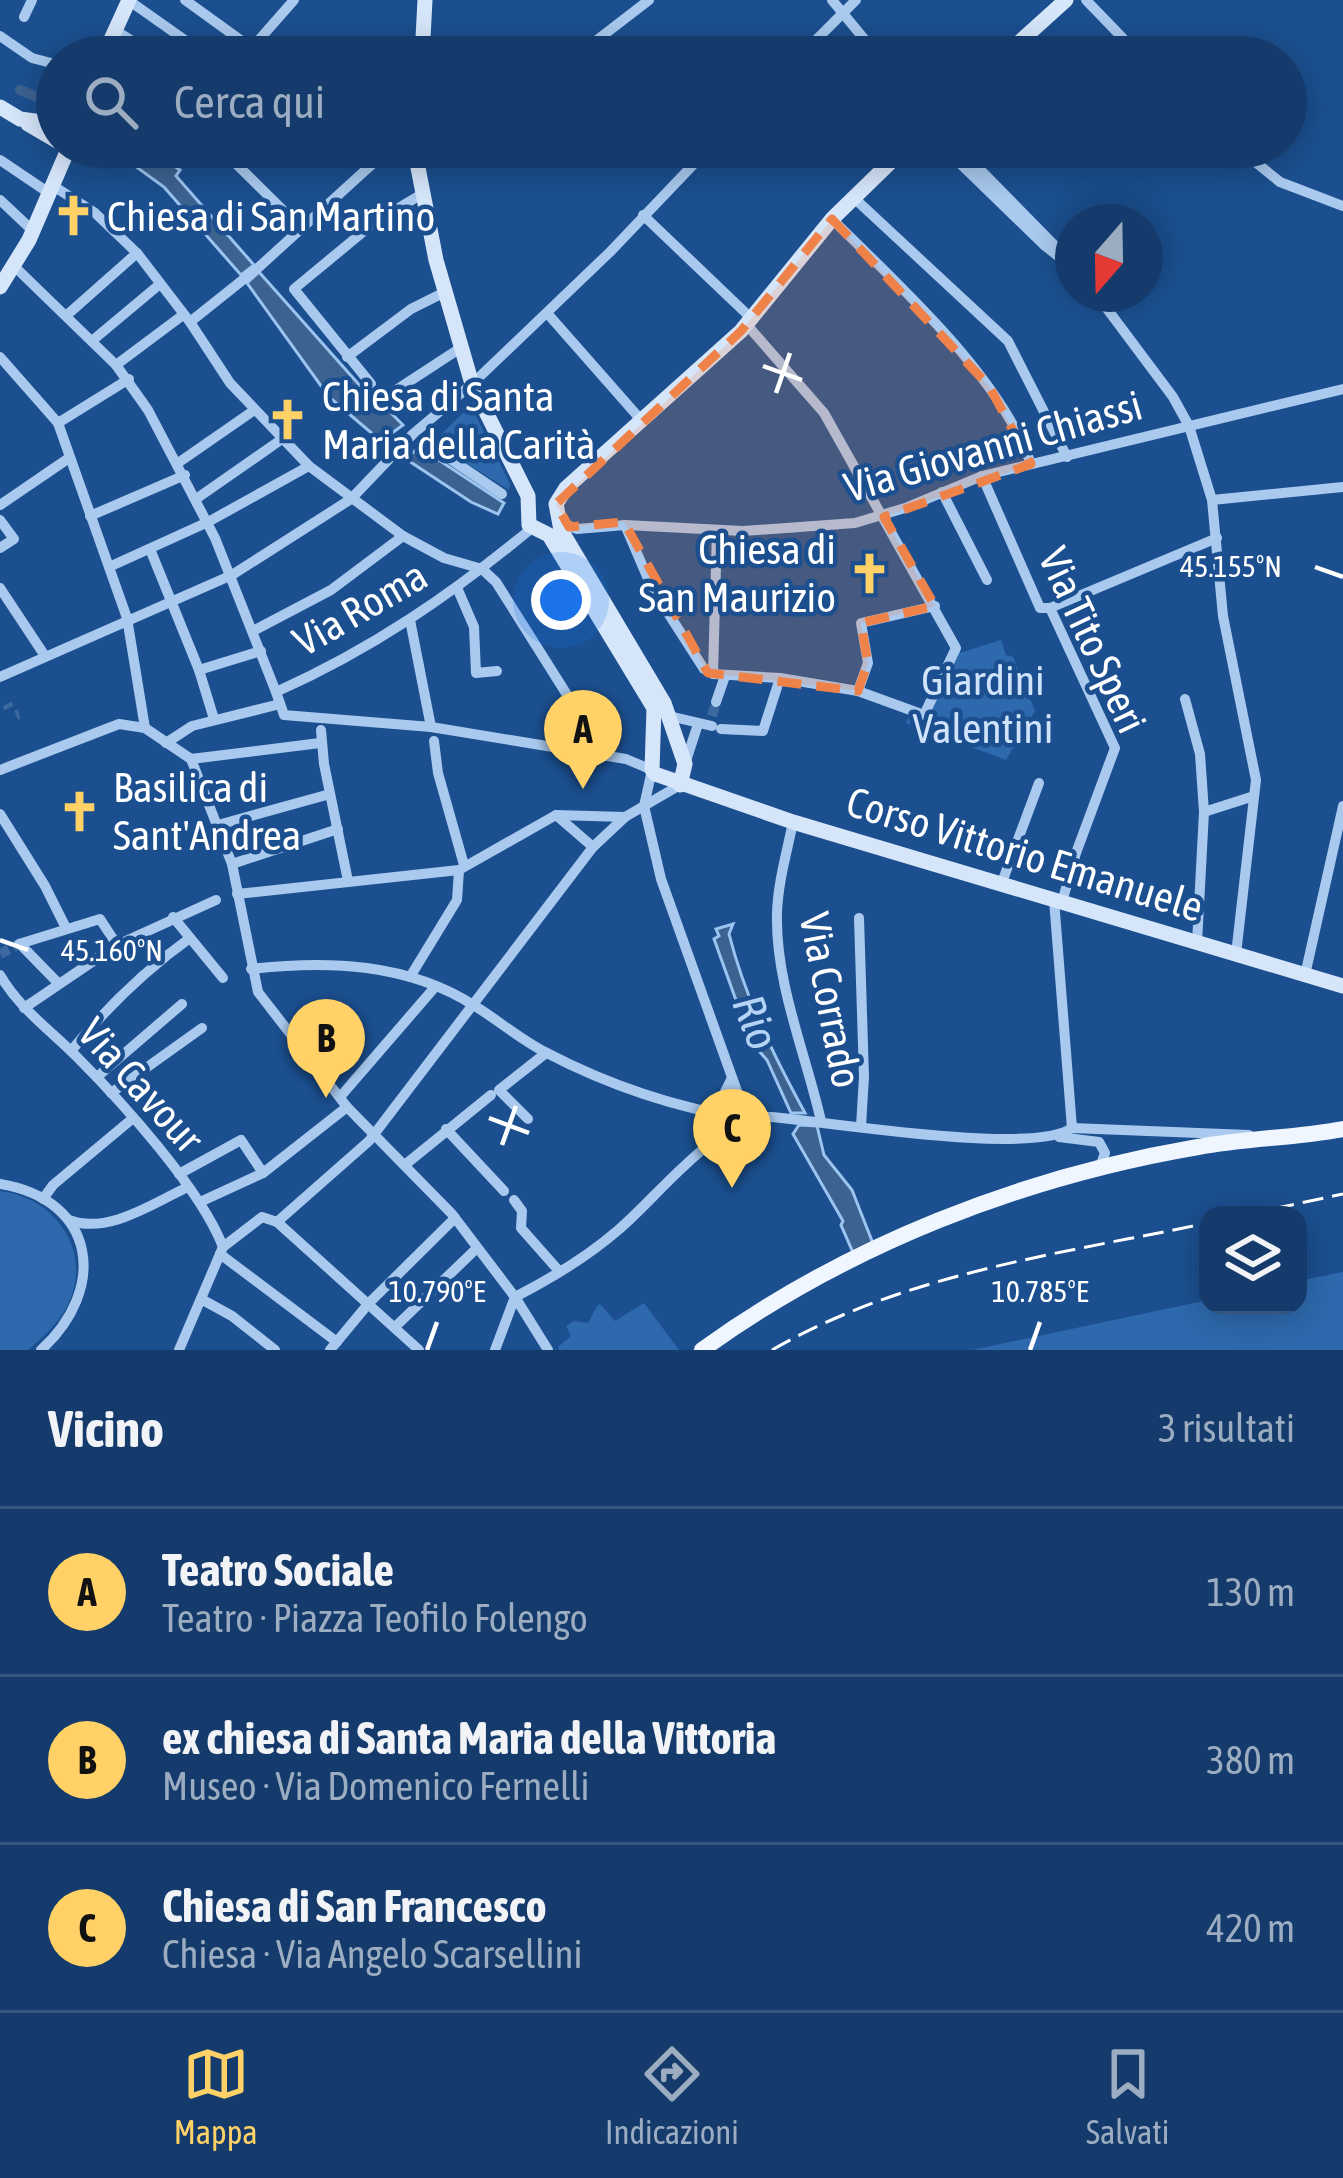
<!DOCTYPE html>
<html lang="it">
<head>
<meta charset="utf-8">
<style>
  :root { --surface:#143b6b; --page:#1d4271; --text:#f1f3f6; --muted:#9dadc1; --line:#33557e; --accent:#ffd166 }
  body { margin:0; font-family:"Asap Condensed",sans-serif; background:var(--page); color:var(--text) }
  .controls { position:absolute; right:36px; bottom:36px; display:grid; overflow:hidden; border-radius:24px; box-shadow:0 6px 30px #0003 }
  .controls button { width:108px; height:108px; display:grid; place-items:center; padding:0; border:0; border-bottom:3px solid var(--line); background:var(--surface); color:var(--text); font:60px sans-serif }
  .compass { position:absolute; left:1055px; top:204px; width:108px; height:108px; border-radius:50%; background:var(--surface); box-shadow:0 6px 30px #0003; rotate:200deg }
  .you { position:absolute; left:561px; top:600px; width:42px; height:42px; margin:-30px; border:9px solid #fff; border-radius:50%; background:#1a73e8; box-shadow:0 0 0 18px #1a73e833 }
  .badge { display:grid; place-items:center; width:78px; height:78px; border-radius:50%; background:var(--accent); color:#111; font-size:39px; font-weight:700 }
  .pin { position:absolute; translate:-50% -99px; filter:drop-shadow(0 3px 6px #0008) }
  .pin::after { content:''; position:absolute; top:63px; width:42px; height:36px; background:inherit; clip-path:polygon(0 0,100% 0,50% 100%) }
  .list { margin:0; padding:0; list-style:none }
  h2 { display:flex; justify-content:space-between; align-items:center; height:156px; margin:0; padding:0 48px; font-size:51px }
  h2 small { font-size:39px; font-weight:400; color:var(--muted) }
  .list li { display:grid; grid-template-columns:78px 1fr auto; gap:36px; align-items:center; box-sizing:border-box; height:168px; padding:0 48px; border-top:3px solid var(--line) }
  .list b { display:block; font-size:45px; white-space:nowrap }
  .list p { margin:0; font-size:39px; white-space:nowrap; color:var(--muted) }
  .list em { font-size:39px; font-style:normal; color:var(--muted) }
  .icon { flex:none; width:66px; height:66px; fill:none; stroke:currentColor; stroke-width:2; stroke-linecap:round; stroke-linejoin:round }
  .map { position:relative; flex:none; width:1343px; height:1350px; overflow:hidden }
  .search { position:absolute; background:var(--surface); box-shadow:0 6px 30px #0003; left:36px; right:36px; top:36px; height:132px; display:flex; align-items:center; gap:30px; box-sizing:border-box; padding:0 42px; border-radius:66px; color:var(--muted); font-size:45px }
  .sheet { height:660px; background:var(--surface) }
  nav { display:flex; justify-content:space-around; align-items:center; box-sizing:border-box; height:168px; border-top:3px solid var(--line); background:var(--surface); font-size:33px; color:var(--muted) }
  nav a { display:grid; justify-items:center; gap:6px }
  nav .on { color:var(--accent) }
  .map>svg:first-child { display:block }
  .green { fill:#2e69ad }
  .water { fill:#3c6290; stroke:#9cc4f0; stroke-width:3 }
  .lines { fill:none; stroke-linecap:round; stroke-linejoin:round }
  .canal { stroke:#3c6290; stroke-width:10 }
  .street-tunnel { stroke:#3d69a0; stroke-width:10; stroke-dasharray:10 5; stroke-linecap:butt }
  .street { stroke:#a9c9ee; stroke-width:10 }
  .secondary { stroke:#d6e6fa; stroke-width:15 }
  .primary { stroke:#f0f6ff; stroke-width:16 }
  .rail { stroke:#fff; stroke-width:3; stroke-dasharray:21 9; stroke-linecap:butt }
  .marked { fill:#ee8249; fill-opacity:0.2; stroke:#ee8249; stroke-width:9; stroke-dasharray:24 15; stroke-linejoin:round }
  .ticks { fill:none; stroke:#fff; stroke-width:4.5 }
  .labels { text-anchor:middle; stroke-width:9; stroke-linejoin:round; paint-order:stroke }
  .poi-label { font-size:42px; fill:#fff; stroke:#1b4f8f; text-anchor:start }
  .street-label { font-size:42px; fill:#fff; stroke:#1b4f8f }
  .park-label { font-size:42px; fill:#cfe3fa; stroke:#1b4f8f }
  .water-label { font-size:45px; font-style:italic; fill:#b5d3f5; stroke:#1b4f8f }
  .ticks-label { font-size:30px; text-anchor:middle; fill:#fff; stroke:#1b4f8f; stroke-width:9; stroke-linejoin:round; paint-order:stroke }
</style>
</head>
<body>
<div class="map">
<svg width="1343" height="1350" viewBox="0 0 1343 1350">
  <rect width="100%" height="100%" fill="#1b4f8f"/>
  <g class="green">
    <path d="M 466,410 L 474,412 L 510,484 L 509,490 L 433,442 Z"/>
    <path d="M 1001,640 L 1006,655 L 1013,657 L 1035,711 L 1006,760 L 906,723 L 910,714 L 925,719 L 959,653 Z"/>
    <path d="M 0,1191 C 58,1198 95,1255 66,1308 C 57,1325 42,1338 28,1350 L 0,1350 Z"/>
    <path d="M 1343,1272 L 1343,1350 L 972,1350 L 1208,1300 L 1208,1305 L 1298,1305 L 1298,1281 Z"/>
    <path d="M 644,1303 L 679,1350 L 559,1350 L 558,1347 L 571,1336 L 566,1326 L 574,1321 L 588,1323 L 597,1306 L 600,1304 L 615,1321 Z"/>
  </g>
  <g class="water">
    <path d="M 109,147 L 146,147 L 180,170 L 176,176 L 254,265 L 241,275 L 164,187 Z"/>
    <path d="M 259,272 L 362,388 L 361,396 L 380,413 L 386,408 L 403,425 L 381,441 L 329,397 L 247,283 Z"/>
    <path d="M 419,447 L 504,503 L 498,514 L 471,502 L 406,459 Z"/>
    <path d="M 733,924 L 729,934 C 746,1000 773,1054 805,1113 L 791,1113 L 767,1060 L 751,1042 L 714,939 L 719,936 L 716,929 Z"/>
    <path d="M 799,1125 L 817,1126 L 824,1155 L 852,1190 L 874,1246 L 855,1257 L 841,1225 L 843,1221 L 793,1134 Z"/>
  </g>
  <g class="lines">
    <path class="canal" d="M 20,90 L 57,105"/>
    <g class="street-tunnel">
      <path d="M 7,704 L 9,708"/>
      <path d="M 16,715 L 19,714"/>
      <path d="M 712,716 L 716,702"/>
      <path d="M 0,954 L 19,944"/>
    </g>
    <g class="street">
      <path d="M 128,0 L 209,57"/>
      <path d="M 185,0 L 264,57"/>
      <path d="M 832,0 L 879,57"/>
      <path d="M 1086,0 L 1141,57"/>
      <path d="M 24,17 L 32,0"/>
      <path d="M 115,30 L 157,57"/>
      <path d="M 0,36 L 32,58 L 51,63"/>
      <path d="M 251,49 L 294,0"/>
      <path d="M 575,57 L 649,0"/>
      <path d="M 799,57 L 856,0"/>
      <path d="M 219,147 L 300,227"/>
      <path d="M 943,147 L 1044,245 L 1073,268"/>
      <path d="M 958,147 L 1063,254"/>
      <path d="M 1237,147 L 1280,182 L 1343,206"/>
      <path d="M 0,160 L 49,193"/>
      <path d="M 52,185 L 95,213 L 137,253 L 190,322 L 230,383 L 309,466 L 403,536 L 444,558 L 482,569 L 496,582 L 605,755"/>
      <path d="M 853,197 L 1008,341 L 1067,457"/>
      <path d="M 0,200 L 33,231"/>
      <path d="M 643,215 L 752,319"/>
      <path d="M 832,219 C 899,286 999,374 1031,464"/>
      <path d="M 14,266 L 116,365 L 148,410 L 215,538 L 276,692"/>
      <path d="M 1096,294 L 1173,397 L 1189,426 L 1212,500 L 1223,616 L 1256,780 L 1236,954"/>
      <path d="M 547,313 L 642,421"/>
      <path d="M 67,315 L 137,253"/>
      <path d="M 190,322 L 259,267 L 391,147"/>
      <path d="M 93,340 L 160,284"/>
      <path d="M 0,357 L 58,423 L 127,618 L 145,728"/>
      <path d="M 347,357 L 411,309 L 445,292"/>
      <path d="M 116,365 L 183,315"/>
      <path d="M 371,384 L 294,289 L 375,222 L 422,194"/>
      <path d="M 387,396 L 462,347"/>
      <path d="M 58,423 L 129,379"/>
      <path d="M 425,442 L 502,494"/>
      <path d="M 178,463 L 253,411"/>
      <path d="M 982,476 L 1040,608 L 1050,608 L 1217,538"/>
      <path d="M 942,492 L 987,580"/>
      <path d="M 196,499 L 282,439"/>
      <path d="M 1212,500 L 1343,487"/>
      <path d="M 0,505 L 69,458"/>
      <path d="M 90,516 L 185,475"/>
      <path d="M 0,520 L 14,539 L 0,548"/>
      <path d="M 559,522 L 577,529 L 625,525 L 743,531 L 855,523 L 905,508 L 982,476 L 1343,389"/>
      <path d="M 625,525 L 652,588 L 704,669 L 713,674 L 717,530"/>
      <path d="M 532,528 C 451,595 372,649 276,692 L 284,715 L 431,727 L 626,759 L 652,770 L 644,806 L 661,879 L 747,1119"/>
      <path d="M 150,549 L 199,670 L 214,719"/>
      <path d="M 109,567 L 208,522 L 309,466"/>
      <path d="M 0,588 L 45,656"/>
      <path d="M 458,590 L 474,627 L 476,673 L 497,671"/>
      <path d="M 1050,608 L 1115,748 L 1076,853 L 1062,902"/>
      <path d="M 410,620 L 431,727"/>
      <path d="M 253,631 L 331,590 L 403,536"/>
      <path d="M 199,670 L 261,651"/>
      <path d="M 713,674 L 780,678 L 858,691 L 924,715 L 956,648 L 824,413 L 747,325"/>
      <path d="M 0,677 L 232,575 L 351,499 L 413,434 L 472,384 L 610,252 L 710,147"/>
      <path d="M 858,691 L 868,663 L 861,623 L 935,606"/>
      <path d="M 1185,699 L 1200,754 L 1204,812 L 1197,943"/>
      <path d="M 716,702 L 725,676"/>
      <path d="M 669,716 L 712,726"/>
      <path d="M 721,729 L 763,731 L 780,678"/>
      <path d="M 321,730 L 324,764 L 348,881"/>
      <path d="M 434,741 L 438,773 L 464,865"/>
      <path d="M 166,743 L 192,726 L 280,704"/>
      <path d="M 191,759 L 320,743"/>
      <path d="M 686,761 L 698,724"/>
      <path d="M 0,770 L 119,724 L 145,728 L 191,759 L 232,864 L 258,992 L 347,1107 L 452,1214 L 515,1297 L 548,1350"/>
      <path d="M 1204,812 L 1254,796"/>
      <path d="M 0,814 L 45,886 L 66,928"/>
      <path d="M 556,815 L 593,847"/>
      <path d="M 793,822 C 787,852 778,882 777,913 C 775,983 806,1054 821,1121"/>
      <path d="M 218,825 L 330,794"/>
      <path d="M 232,864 L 338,829"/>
      <path d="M 1001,885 L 1039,783"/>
      <path d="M 237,894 L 459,870 L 556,815 L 625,817"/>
      <path d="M 1054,900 L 1072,1128"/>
      <path d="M 173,917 L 223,978"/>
      <path d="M 859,918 L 864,1077 L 861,1126"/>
      <path d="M 19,944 L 100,919 L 117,945"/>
      <path d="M 20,944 L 59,984"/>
      <path d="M 251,969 C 328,960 408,963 475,1006 C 499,1021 520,1039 545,1052 C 608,1085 676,1108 747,1119"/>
      <path d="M 0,975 C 19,1008 49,1029 76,1056 C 121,1101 201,1189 223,1247"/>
      <path d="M 1305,975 L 1343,806"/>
      <path d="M 410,977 L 457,900 L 459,870"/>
      <path d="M 24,1008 L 117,945 L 216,900"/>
      <path d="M 71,1051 C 107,1007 144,971 190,938"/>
      <path d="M 97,1077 L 182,1004"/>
      <path d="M 111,1093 L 202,1028"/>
      <path d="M 340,1097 L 435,987"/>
      <path d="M 714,1113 L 732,1078"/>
      <path d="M 528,1119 L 499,1090 L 546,1053"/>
      <path d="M 446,1129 L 504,1191"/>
      <path d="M 1059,1137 L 1099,1142 L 1105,1153 L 1100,1167"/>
      <path d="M 406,1164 L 491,1095"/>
      <path d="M 263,1173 L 347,1107"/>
      <path d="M 179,1174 L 241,1140 L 263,1173 L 200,1202"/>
      <path d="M 0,1184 C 97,1200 108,1289 41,1350"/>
      <path d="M 43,1199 L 53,1185 L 132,1119"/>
      <path d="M 514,1200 L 522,1211 L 521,1228 L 559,1271"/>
      <path d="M 69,1220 C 108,1235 153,1203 188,1187"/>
      <path d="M 277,1222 L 419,1350"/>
      <path d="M 220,1254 L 337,1342"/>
      <path d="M 515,1297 C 550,1279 587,1257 617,1231 C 657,1198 718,1116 771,1117 C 829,1122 1032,1156 1072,1128 L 1249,1135"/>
      <path d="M 201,1299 L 232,1316 L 275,1350"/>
      <path d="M 396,1326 L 477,1248"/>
      <path d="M 179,1350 L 223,1247 L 262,1217 L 277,1222 L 369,1141 L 593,847 L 625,817 L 680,785"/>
      <path d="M 330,1350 L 369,1303 L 455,1218"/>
      <path d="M 495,1350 L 515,1297"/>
    </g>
    <g class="secondary">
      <path d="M 103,57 L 129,0"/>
      <path d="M 422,57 L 425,0"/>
      <path d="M 1003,57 L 1066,0"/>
      <path d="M 0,107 L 20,119 L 57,124"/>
      <path d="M 28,124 L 57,141"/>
      <path d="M 414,147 L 436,260 L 472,384 L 528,496 L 529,525 L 549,535 L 654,708 L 652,770 L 655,774 L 793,822 L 1343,986"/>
      <path d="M 0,287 L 29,240 L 69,147"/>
      <path d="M 680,785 L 685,764 L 664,703 L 561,530 L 556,504 L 566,488 L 741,331 L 832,219 L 906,147"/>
    </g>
    <path class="primary" d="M 702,1350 C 847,1245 1022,1177 1198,1147 C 1246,1138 1295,1138 1343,1129"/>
    <g class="rail">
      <path d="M 1244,1215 L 1343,1194"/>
      <path d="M 772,1350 C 906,1273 1059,1254 1208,1223"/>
    </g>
  </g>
  <path class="marked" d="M 832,219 L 989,386 L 1031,464 L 884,517 L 935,606 L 861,623 L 868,663 L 858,691 L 708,673 L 624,522 L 569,527 L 556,504 L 741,331 Z"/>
  <path class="ticks" d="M 763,366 L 802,380M 776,393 L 790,353M 1315,567 L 1343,577M 0,940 L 28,950M 489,1118 L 529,1133M 502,1145 L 516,1106M 427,1350 L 437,1322M 1030,1350 L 1040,1322"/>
  <defs>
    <symbol id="church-bare" viewBox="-9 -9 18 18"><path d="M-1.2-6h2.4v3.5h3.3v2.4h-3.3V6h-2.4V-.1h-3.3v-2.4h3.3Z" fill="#ffd166" stroke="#1b4f8f" stroke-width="2.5" paint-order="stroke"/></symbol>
  </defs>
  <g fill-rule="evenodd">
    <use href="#church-bare" x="44" y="186" width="59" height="59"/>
    <use href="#church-bare" x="258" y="390" width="59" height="59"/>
    <use href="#church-bare" x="840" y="544" width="59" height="59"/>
    <use href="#church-bare" x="50" y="782" width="59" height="59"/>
  </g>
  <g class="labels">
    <g class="poi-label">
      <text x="107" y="231">Chiesa di San Martino</text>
      <text x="322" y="411">Chiesa di Santa<tspan x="322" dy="48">Maria della Carità</tspan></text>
      <text x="836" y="564" text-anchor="end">Chiesa di<tspan x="836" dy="48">San Maurizio</tspan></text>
      <text x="113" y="802">Basilica di<tspan x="113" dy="48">Sant'Andrea</tspan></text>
    </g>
    <g class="street-label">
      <text transform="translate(993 446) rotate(-16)" y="15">Via Giovanni Chiassi</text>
      <text transform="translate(360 608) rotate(-30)" y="15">Via Roma</text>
      <text transform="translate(1093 640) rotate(65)" y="15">Via Tito Speri</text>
      <text transform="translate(1025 854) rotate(17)" y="15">Corso Vittorio Emanuele</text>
      <text transform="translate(831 1000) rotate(79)" y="15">Via Corrado</text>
      <text transform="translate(141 1085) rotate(48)" y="15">Via Cavour</text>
    </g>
    <g class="park-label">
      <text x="983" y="695">Giardini<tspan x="983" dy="48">Valentini</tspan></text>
    </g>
    <g class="water-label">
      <text transform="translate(756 1022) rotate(69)" y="16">Rio</text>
    </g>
  </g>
  <g class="ticks-label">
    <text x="1231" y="577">45.155°N</text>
    <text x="112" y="961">45.160°N</text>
    <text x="437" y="1302">10.790°E</text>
    <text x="1040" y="1302">10.785°E</text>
  </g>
</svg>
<div class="controls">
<button><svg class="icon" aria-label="layers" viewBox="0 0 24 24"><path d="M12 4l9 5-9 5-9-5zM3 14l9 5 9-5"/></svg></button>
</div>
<svg class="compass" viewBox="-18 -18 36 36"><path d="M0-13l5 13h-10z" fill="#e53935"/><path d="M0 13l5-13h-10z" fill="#9dadc1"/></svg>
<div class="you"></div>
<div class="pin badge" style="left:583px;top:789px">A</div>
<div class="pin badge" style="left:326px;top:1098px">B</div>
<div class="pin badge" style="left:732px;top:1188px">C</div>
<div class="search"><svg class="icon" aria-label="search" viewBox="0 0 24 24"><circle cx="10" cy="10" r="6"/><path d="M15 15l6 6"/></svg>Cerca qui</div>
</div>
<section class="sheet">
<h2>Vicino<small>3 risultati</small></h2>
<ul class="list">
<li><span class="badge">A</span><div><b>Teatro Sociale</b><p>Teatro · Piazza Teofilo Folengo</p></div><em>130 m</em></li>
<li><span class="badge">B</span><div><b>ex chiesa di Santa Maria della Vittoria</b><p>Museo · Via Domenico Fernelli</p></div><em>380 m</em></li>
<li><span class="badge">C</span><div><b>Chiesa di San Francesco</b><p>Chiesa · Via Angelo Scarsellini</p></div><em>420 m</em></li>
</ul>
</section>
<nav>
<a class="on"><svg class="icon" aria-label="map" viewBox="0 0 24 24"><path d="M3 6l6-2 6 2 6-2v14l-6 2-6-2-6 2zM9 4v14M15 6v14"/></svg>Mappa</a>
<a><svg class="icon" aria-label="directions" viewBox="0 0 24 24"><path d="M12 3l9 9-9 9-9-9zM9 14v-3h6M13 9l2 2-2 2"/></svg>Indicazioni</a>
<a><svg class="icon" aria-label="saved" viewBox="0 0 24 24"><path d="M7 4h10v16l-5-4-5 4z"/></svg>Salvati</a>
</nav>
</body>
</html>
